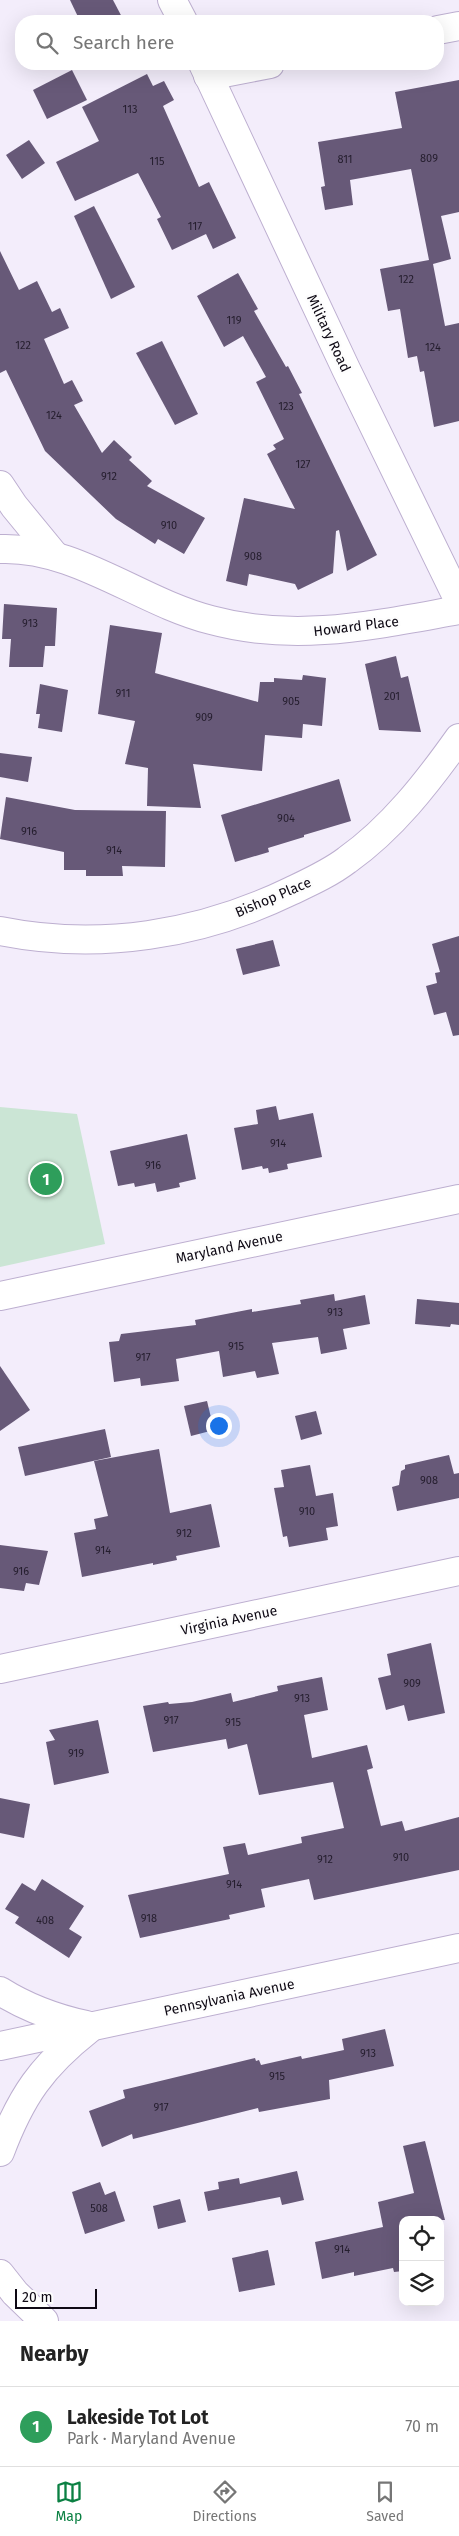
<!DOCTYPE html>
<html lang="en">
<head>
<meta charset="utf-8">
<style>
  :root { --surface:#fff; --page:#f6f6f6; --text:#222; --muted:#767676; --line:#e0e0e0; --accent:#0b8043 }
  body { margin:0; font-family:"Fira Sans",sans-serif; background:var(--page); color:var(--text) }
  .controls { position:absolute; right:15px; bottom:15px; display:grid; overflow:hidden; border-radius:10px; box-shadow:0 5px 20px #0002 }
  .controls button { width:45px; height:45px; display:grid; place-items:center; padding:0; border:0; border-bottom:1px solid var(--line); background:var(--surface); color:var(--text); font:25px sans-serif }
  .scale { position:absolute; left:15px; bottom:12px; width:82px; box-sizing:border-box; padding-left:5px; border:2px solid #0e0914; border-top:0; font-size:14px; line-height:18px; white-space:nowrap; color:#0e0914; -webkit-text-stroke:4px #fdfdfd; paint-order:stroke }
  .you { position:absolute; left:218px; top:1425px; width:18px; height:18px; margin:-12px; border:4px solid #fff; border-radius:50%; background:#1a73e8; box-shadow:0 0 0 8px #1a73e833 }
  .badge { display:grid; place-items:center; width:32px; height:32px; border-radius:50%; background:var(--accent); color:#fff; font-size:16px; font-weight:700 }
  .pin { position:absolute; translate:-50% -50%; border:2px solid #fff; box-shadow:0 1px 5px #0006 }
  .list { margin:0; padding:0; list-style:none }
  h2 { display:flex; justify-content:space-between; align-items:center; height:65px; margin:0; padding:0 20px; font-size:21px }
  h2 small { font-size:16px; font-weight:400; color:var(--muted) }
  .list li { display:grid; grid-template-columns:32px 1fr auto; gap:15px; align-items:center; box-sizing:border-box; height:80px; padding:0 20px; border-top:1px solid var(--line) }
  .list b { display:block; font-size:19px; white-space:nowrap }
  .list p { margin:0; font-size:16px; white-space:nowrap; color:var(--muted) }
  .list em { font-size:16px; font-style:normal; color:var(--muted) }
  .icon { flex:none; width:28px; height:28px; fill:none; stroke:currentColor; stroke-width:2; stroke-linecap:round; stroke-linejoin:round }
  .map { position:relative; flex:none; width:459px; height:2321px; overflow:hidden }
  .search { position:absolute; background:var(--surface); box-shadow:0 5px 20px #0002; left:15px; right:15px; top:15px; height:55px; display:flex; align-items:center; gap:12px; box-sizing:border-box; padding:0 18px; border-radius:20px; color:var(--muted); font-size:19px }
  .sheet { height:145px; background:var(--surface) }
  nav { display:flex; justify-content:space-around; align-items:center; box-sizing:border-box; height:70px; border-top:1px solid var(--line); background:var(--surface); font-size:14px; color:var(--muted) }
  nav a { display:grid; justify-items:center; gap:2px }
  nav .on { color:var(--accent) }
  .map>svg:first-child { display:block }
  .green { fill:#cbe5d5 }
  .building { fill:#675978 }
  .lines { fill:none; stroke-linecap:round; stroke-linejoin:round }
  .minor-casing { stroke:#bdafd0; stroke-width:30 }
  .minor { stroke:#fff; stroke-width:28 }
  .labels { text-anchor:middle; stroke-width:5; stroke-linejoin:round; paint-order:stroke }
  .number-label { font-size:11px; fill:#241d2d }
  .street-label { font-size:14px; fill:#0e0914; stroke:#fdfdfd }
</style>
</head>
<body>
<div class="map">
<svg width="459" height="2321" viewBox="0 0 459 2321">
  <rect width="100%" height="100%" fill="#f3edfb"/>
  <path class="green" d="M 0,1107 L 77,1114 L 105,1244 L 0,1267 Z"/>
  <g class="building">
    <path d="M 70,0 L 113,0 L 124,21 L 80,21 Z"/>
    <path d="M 72,70 L 87,100 L 47,119 L 33,90 Z"/>
    <path d="M 147,74 L 153,86 L 164,81 L 174,100 L 163,106 L 199,187 L 209,182 L 236,238 L 213,249 L 206,234 L 172,250 L 157,219 L 161,217 L 138,173 L 75,201 L 56,162 L 99,141 L 82,107 Z"/>
    <path d="M 459,80 L 459,212 L 441,216 L 451,259 L 433,264 L 445,326 L 459,323 L 459,421 L 434,427 L 424,371 L 420,372 L 417,356 L 408,358 L 400,309 L 388,311 L 380,269 L 429,260 L 411,169 L 350,180 L 353,205 L 325,210 L 321,187 L 325,186 L 318,142 L 402,128 L 395,92 Z"/>
    <path d="M 29,140 L 45,163 L 22,179 L 6,155 Z"/>
    <path d="M 94,206 L 135,287 L 111,299 L 74,216 Z"/>
    <path d="M 0,251 L 19,290 L 37,281 L 52,312 L 60,308 L 69,328 L 44,339 L 64,384 L 72,380 L 83,401 L 74,405 L 102,453 L 114,440 L 132,457 L 129,460 L 152,481 L 147,486 L 205,518 L 184,554 L 158,539 L 155,544 L 116,519 L 45,451 L 6,370 L 0,373 Z"/>
    <path d="M 238,273 L 258,309 L 254,311 L 286,367 L 288,366 L 302,393 L 299,394 L 377,555 L 347,571 L 339,530 L 336,531 L 333,573 L 298,590 L 295,584 L 249,574 L 247,586 L 226,581 L 244,498 L 295,509 L 267,454 L 276,449 L 273,445 L 284,439 L 256,382 L 266,377 L 243,336 L 224,347 L 197,296 Z"/>
    <path d="M 162,341 L 198,414 L 175,425 L 136,353 Z"/>
    <path d="M 4,604 L 57,608 L 55,646 L 45,646 L 43,667 L 9,667 L 11,639 L 2,639 Z"/>
    <path d="M 110,625 L 162,633 L 155,673 L 258,702 L 260,682 L 274,682 L 274,678 L 302,680 L 303,675 L 326,678 L 322,726 L 303,724 L 302,738 L 265,735 L 262,771 L 193,764 L 201,808 L 147,806 L 148,768 L 125,764 L 135,721 L 98,714 Z"/>
    <path d="M 396,656 L 401,678 L 408,676 L 421,732 L 379,730 L 365,664 Z"/>
    <path d="M 40,684 L 68,690 L 62,732 L 38,728 L 40,714 L 36,714 Z"/>
    <path d="M 0,753 L 32,757 L 28,782 L 0,777 Z"/>
    <path d="M 339,779 L 351,821 L 304,835 L 304,837 L 268,848 L 269,852 L 235,862 L 221,815 Z"/>
    <path d="M 6,797 L 75,810 L 166,811 L 165,867 L 122,866 L 123,876 L 86,876 L 86,870 L 64,870 L 64,852 L 0,839 Z"/>
    <path d="M 459,936 L 459,1035 L 453,1036 L 446,1012 L 434,1015 L 426,986 L 437,983 L 435,973 L 440,972 L 432,944 Z"/>
    <path d="M 273,940 L 280,966 L 243,975 L 236,949 Z"/>
    <path d="M 276,1106 L 279,1120 L 313,1113 L 322,1157 L 287,1164 L 288,1169 L 269,1173 L 268,1168 L 263,1169 L 262,1166 L 242,1170 L 234,1128 L 258,1124 L 256,1110 Z"/>
    <path d="M 187,1134 L 196,1179 L 179,1183 L 180,1187 L 157,1192 L 155,1183 L 135,1187 L 134,1183 L 118,1186 L 110,1151 Z"/>
    <path d="M 334,1294 L 335,1301 L 365,1295 L 370,1324 L 343,1329 L 347,1349 L 321,1354 L 318,1337 L 272,1343 L 279,1374 L 257,1378 L 255,1371 L 223,1377 L 219,1351 L 176,1359 L 179,1381 L 141,1386 L 140,1378 L 114,1382 L 109,1342 L 119,1341 L 121,1334 L 196,1325 L 195,1320 L 252,1309 L 252,1312 L 301,1304 L 300,1300 Z"/>
    <path d="M 417,1299 L 459,1303 L 459,1325 L 451,1324 L 450,1327 L 415,1324 Z"/>
    <path d="M 0,1366 L 30,1410 L 0,1431 Z"/>
    <path d="M 207,1401 L 214,1430 L 191,1436 L 184,1406 Z"/>
    <path d="M 316,1411 L 322,1434 L 301,1440 L 295,1416 Z"/>
    <path d="M 105,1429 L 111,1457 L 25,1476 L 18,1447 Z"/>
    <path d="M 159,1449 L 170,1513 L 211,1504 L 220,1547 L 176,1556 L 177,1560 L 153,1565 L 153,1563 L 82,1577 L 74,1533 L 96,1529 L 94,1519 L 108,1516 L 94,1461 Z"/>
    <path d="M 449,1455 L 454,1474 L 459,1473 L 459,1498 L 397,1511 L 392,1487 L 399,1485 L 401,1471 L 405,1469 L 405,1465 Z"/>
    <path d="M 310,1465 L 316,1496 L 333,1493 L 338,1526 L 326,1528 L 328,1540 L 289,1547 L 287,1536 L 283,1537 L 274,1488 L 284,1487 L 281,1470 Z"/>
    <path d="M 0,1545 L 48,1551 L 39,1585 L 26,1583 L 24,1591 L 0,1588 Z"/>
    <path d="M 431,1643 L 445,1713 L 408,1721 L 404,1705 L 386,1710 L 378,1678 L 391,1675 L 387,1654 Z"/>
    <path d="M 322,1677 L 328,1710 L 304,1715 L 312,1758 L 367,1745 L 373,1768 L 367,1770 L 381,1826 L 402,1821 L 405,1831 L 459,1817 L 459,1870 L 314,1900 L 309,1879 L 261,1889 L 265,1907 L 229,1915 L 230,1919 L 140,1938 L 128,1895 L 229,1874 L 223,1847 L 245,1843 L 248,1855 L 302,1843 L 301,1837 L 344,1828 L 333,1782 L 259,1795 L 247,1744 L 228,1749 L 226,1739 L 153,1752 L 143,1706 L 168,1702 L 169,1704 L 192,1702 L 231,1693 L 233,1702 L 278,1691 L 277,1686 Z"/>
    <path d="M 98,1720 L 109,1773 L 54,1785 L 46,1742 L 55,1740 L 49,1730 Z"/>
    <path d="M 0,1798 L 30,1804 L 24,1838 L 0,1833 Z"/>
    <path d="M 42,1879 L 84,1906 L 69,1929 L 82,1937 L 69,1958 L 15,1923 L 19,1917 L 5,1909 L 22,1883 L 35,1891 Z"/>
    <path d="M 385,2029 L 394,2066 L 329,2080 L 330,2099 L 259,2112 L 258,2108 L 133,2139 L 132,2134 L 102,2147 L 89,2111 L 125,2098 L 123,2090 L 255,2058 L 256,2061 L 259,2060 L 261,2065 L 301,2056 L 302,2059 L 344,2050 L 342,2039 Z"/>
    <path d="M 425,2141 L 445,2220 L 403,2220 L 403,2271 L 394,2272 L 393,2268 L 354,2276 L 354,2272 L 322,2279 L 315,2242 L 383,2227 L 378,2202 L 414,2193 L 403,2146 Z"/>
    <path d="M 297,2171 L 304,2200 L 282,2205 L 280,2197 L 208,2211 L 204,2192 L 219,2189 L 218,2182 L 239,2178 L 240,2184 Z"/>
    <path d="M 100,2182 L 105,2195 L 115,2191 L 125,2221 L 85,2234 L 72,2192 Z"/>
    <path d="M 180,2199 L 186,2222 L 158,2229 L 153,2206 Z"/>
    <path d="M 268,2250 L 275,2285 L 239,2292 L 232,2258 Z"/>
  </g>
  <g class="lines">
    <defs>
      <g id="minor">
        <path d="M 172,0 L 183,21"/>
        <path d="M 438,30 L 459,26"/>
        <path d="M 203,64 L 346,369 L 459,601"/>
        <path d="M 208,76 L 270,64"/>
        <path d="M 0,485 L 14,506 L 55,556"/>
        <path d="M 0,549 C 75,546 140,602 211,620 C 296,643 374,625 459,610"/>
        <path d="M 0,931 C 99,951 200,935 291,891 C 310,882 330,873 347,860 C 392,828 427,783 459,738"/>
        <path d="M 0,1296 L 459,1199"/>
        <path d="M 0,1669 L 459,1571"/>
        <path d="M 0,1991 C 27,2008 54,2018 86,2025"/>
        <path d="M 0,2046 L 459,1948"/>
        <path d="M 0,2152 C 21,2096 42,2066 89,2029"/>
        <path d="M 0,2274 L 15,2293 L 44,2321"/>
      </g>
    </defs>
    <use href="#minor" class="minor-casing"/>
    <use href="#minor" class="minor"/>
  </g>
  <g class="labels">
    <g class="number-label">
      <text x="130" y="113">113</text>
      <text x="429" y="162">809</text>
      <text x="345" y="163">811</text>
      <text x="157" y="165">115</text>
      <text x="195" y="230">117</text>
      <text x="406" y="283">122</text>
      <text x="234" y="324">119</text>
      <text x="23" y="349">122</text>
      <text x="433" y="351">124</text>
      <text x="286" y="410">123</text>
      <text x="54" y="419">124</text>
      <text x="303" y="468">127</text>
      <text x="109" y="480">912</text>
      <text x="169" y="529">910</text>
      <text x="253" y="560">908</text>
      <text x="30" y="627">913</text>
      <text x="123" y="697">911</text>
      <text x="392" y="700">201</text>
      <text x="291" y="705">905</text>
      <text x="204" y="721">909</text>
      <text x="286" y="822">904</text>
      <text x="29" y="835">916</text>
      <text x="114" y="854">914</text>
      <text x="278" y="1147">914</text>
      <text x="153" y="1169">916</text>
      <text x="335" y="1316">913</text>
      <text x="236" y="1350">915</text>
      <text x="143" y="1361">917</text>
      <text x="429" y="1484">908</text>
      <text x="307" y="1515">910</text>
      <text x="184" y="1537">912</text>
      <text x="103" y="1554">914</text>
      <text x="21" y="1575">916</text>
      <text x="412" y="1687">909</text>
      <text x="302" y="1702">913</text>
      <text x="171" y="1724">917</text>
      <text x="233" y="1726">915</text>
      <text x="76" y="1757">919</text>
      <text x="401" y="1861">910</text>
      <text x="325" y="1863">912</text>
      <text x="234" y="1888">914</text>
      <text x="149" y="1922">918</text>
      <text x="45" y="1924">408</text>
      <text x="368" y="2057">913</text>
      <text x="277" y="2080">915</text>
      <text x="161" y="2111">917</text>
      <text x="99" y="2212">508</text>
      <text x="342" y="2253">914</text>
    </g>
    <g class="street-label">
      <text transform="translate(329 333) rotate(65)" y="5">Military Road</text>
      <text transform="translate(356 626) rotate(-7)" y="5">Howard Place</text>
      <text transform="translate(273 897) rotate(-23)" y="5">Bishop Place</text>
      <text transform="translate(229 1247) rotate(-12)" y="5">Maryland Avenue</text>
      <text transform="translate(229 1620) rotate(-12)" y="5">Virginia Avenue</text>
      <text transform="translate(229 1997) rotate(-12)" y="5">Pennsylvania Avenue</text>
    </g>
  </g>
</svg>
<div class="controls">
<button><svg class="icon" aria-label="locate" viewBox="0 0 24 24"><circle cx="12" cy="12" r="6"/><path d="M12 2v4M12 18v4M2 12h4M18 12h4"/></svg></button>
<button><svg class="icon" aria-label="layers" viewBox="0 0 24 24"><path d="M12 4l9 5-9 5-9-5zM3 14l9 5 9-5"/></svg></button>
</div>
<div class="scale">20 m</div>
<div class="you"></div>
<div class="pin badge" style="left:46px;top:1179px;background:#2e9e5b">1</div>
<div class="search"><svg class="icon" aria-label="search" viewBox="0 0 24 24"><circle cx="10" cy="10" r="6"/><path d="M15 15l6 6"/></svg>Search here</div>
</div>
<section class="sheet">
<h2>Nearby<small></small></h2>
<ul class="list">
<li><span class="badge" style="background:#2e9e5b">1</span><div><b>Lakeside Tot Lot</b><p>Park · Maryland Avenue</p></div><em>70 m</em></li>
</ul>
</section>
<nav>
<a class="on"><svg class="icon" aria-label="map" viewBox="0 0 24 24"><path d="M3 6l6-2 6 2 6-2v14l-6 2-6-2-6 2zM9 4v14M15 6v14"/></svg>Map</a>
<a><svg class="icon" aria-label="directions" viewBox="0 0 24 24"><path d="M12 3l9 9-9 9-9-9zM9 14v-3h6M13 9l2 2-2 2"/></svg>Directions</a>
<a><svg class="icon" aria-label="saved" viewBox="0 0 24 24"><path d="M7 4h10v16l-5-4-5 4z"/></svg>Saved</a>
</nav>
</body>
</html>
